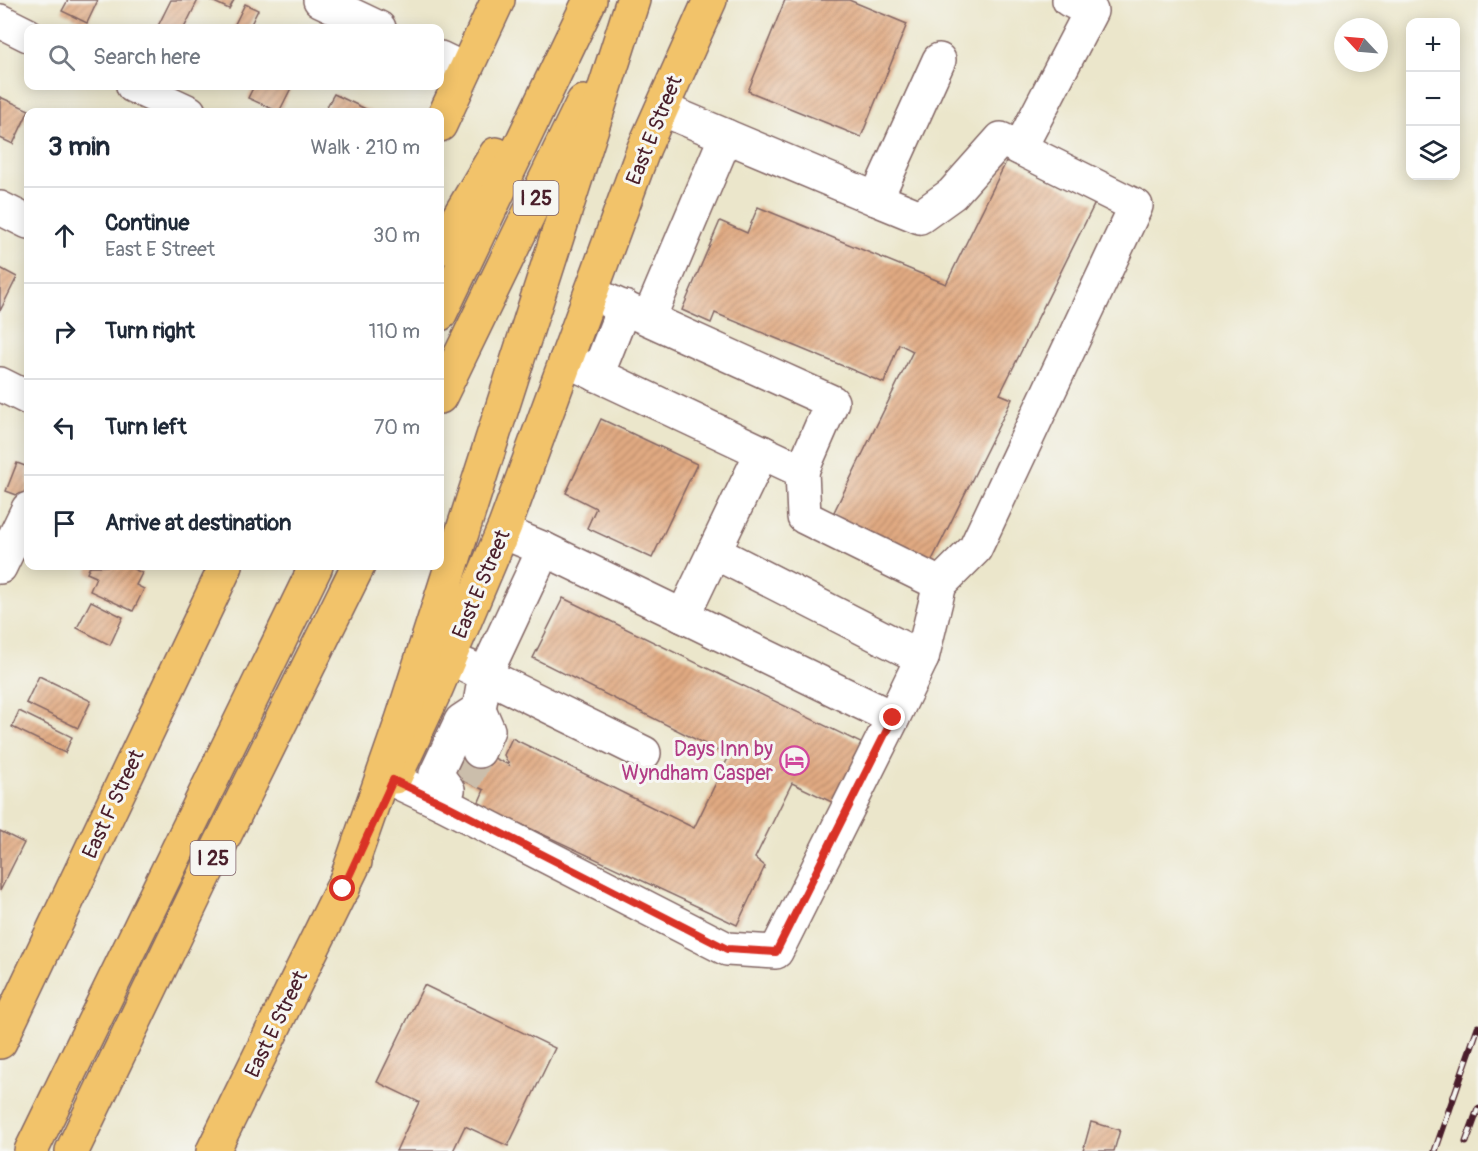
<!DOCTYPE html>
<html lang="en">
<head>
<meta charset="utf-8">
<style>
  :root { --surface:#fff; --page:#f6f6f7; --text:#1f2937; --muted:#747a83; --line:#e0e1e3 }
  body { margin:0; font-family:Pangolin,sans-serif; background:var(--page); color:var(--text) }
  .controls { position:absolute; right:18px; top:18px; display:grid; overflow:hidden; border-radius:12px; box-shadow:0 3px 15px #0003 }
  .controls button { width:54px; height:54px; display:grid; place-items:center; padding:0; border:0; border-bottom:2px solid var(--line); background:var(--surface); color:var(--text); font:30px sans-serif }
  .compass { position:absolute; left:1334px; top:18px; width:54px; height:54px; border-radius:50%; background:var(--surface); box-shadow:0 3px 15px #0003; rotate:296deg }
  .stop { position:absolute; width:18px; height:18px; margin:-14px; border:4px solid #d93025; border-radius:50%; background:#fff }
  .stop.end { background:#d93025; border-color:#fff; box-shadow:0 2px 6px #0008 }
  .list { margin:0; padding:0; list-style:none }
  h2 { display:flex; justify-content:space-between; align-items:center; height:78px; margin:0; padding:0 24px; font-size:26px }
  h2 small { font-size:20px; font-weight:400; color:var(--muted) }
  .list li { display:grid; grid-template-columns:39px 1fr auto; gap:18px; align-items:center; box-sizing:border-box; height:96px; padding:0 24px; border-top:2px solid var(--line) }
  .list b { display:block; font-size:22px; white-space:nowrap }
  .list p { margin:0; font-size:20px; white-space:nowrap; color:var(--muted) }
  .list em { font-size:20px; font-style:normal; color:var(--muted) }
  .icon { flex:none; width:33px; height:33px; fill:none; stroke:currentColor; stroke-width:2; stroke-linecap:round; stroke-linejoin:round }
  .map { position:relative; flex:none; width:1478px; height:1151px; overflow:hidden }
  .search { position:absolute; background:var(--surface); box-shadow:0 3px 15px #0003; left:24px; top:24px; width:420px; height:66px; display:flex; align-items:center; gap:15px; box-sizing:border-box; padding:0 21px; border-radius:12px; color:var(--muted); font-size:22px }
  .panel { position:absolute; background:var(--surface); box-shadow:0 3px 15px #0003; left:24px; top:108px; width:420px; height:462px; border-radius:12px }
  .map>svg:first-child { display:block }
  .building { fill:url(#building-hatch) }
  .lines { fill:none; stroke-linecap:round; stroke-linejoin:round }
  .minor-tunnel { stroke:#cbbeab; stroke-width:33; stroke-dasharray:33 16; stroke-linecap:butt }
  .minor-casing { stroke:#826563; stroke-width:36 }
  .major-casing { stroke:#826563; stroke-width:36 }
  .highway-casing { stroke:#826563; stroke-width:36 }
  .minor { stroke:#fff; stroke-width:33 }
  .major { stroke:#f2c36a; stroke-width:33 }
  .highway { stroke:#f2c36a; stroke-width:33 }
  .rail-casing { stroke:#4a1f2b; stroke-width:7 }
  .rail { stroke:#f6f6f2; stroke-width:4.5; stroke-dasharray:14; stroke-linecap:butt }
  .route { stroke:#d93025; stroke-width:8 }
  .labels { text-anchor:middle; stroke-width:6; stroke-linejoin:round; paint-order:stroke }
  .shield { fill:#f6f6f2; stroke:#7e6067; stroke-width:1.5 }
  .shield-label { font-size:20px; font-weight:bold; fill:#4a1f2b }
  .street-label { font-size:21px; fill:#4a1f2b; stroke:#f6f6f2 }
  .hotel-label { font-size:21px; fill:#b23c85; stroke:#f6f6f2; text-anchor:end }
</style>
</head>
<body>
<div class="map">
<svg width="1478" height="1151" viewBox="0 0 1478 1151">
  <defs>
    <pattern id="building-hatch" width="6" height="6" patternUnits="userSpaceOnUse" patternTransform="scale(1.5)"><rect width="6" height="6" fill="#e1aa82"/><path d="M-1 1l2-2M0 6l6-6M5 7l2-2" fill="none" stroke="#b88a6b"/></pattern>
  </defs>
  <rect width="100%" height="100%" fill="#f6f6f2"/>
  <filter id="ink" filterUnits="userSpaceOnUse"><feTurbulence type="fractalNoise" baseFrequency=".0167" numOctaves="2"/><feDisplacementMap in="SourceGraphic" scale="12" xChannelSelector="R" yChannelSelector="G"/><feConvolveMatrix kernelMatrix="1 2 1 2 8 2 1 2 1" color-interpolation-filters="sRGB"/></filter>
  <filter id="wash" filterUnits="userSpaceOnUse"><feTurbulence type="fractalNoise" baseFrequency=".008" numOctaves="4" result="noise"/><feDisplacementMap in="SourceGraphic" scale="24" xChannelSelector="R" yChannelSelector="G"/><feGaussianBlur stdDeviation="1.35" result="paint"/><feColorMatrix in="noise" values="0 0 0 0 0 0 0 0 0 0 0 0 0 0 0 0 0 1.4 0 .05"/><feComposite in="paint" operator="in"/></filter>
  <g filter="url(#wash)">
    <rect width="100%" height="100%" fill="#ebe6cb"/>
    <g id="blocks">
      <g class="building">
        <path d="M 68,0 L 98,0 L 87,23 L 62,11 Z"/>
        <path d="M 171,0 L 198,0 L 184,28 L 157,28 Z"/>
        <path d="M 210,0 L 234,0 L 229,9 Z"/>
        <path d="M 785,0 L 849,0 L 907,24 L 861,137 L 748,91 Z"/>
        <path d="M 245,4 L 258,10 L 249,28 L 233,28 Z"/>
        <path d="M 254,86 L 292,86 L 279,112 L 248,98 Z"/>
        <path d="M 334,94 L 372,112 L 324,112 Z"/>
        <path d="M 0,97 L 29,110 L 13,144 L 0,138 Z"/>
        <path d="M 1007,160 L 1095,203 L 1000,394 L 1012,399 L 930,564 L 832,516 L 913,351 L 899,344 L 884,383 L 715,313 L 711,323 L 682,310 L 720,221 L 747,233 L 758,207 L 946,284 Z"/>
        <path d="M 0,268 L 17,277 L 0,311 Z"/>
        <path d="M 601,419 L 697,464 L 652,558 L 587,528 L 596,508 L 566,493 Z"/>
        <path d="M 17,463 L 28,467 L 28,489 L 25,498 L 6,491 Z"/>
        <path d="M 90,566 L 127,566 L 142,573 L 136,585 L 144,589 L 133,611 L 90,591 L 96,577 L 87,573 Z"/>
        <path d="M 563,598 L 867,746 L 840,806 L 792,783 L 755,858 L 765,866 L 737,925 L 478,804 L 484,790 L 445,772 L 459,742 L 509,765 L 504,755 L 512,738 L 694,828 L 729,756 L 533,658 Z"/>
        <path d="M 91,601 L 123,617 L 110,645 L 77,628 Z"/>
        <path d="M 39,676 L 91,701 L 78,728 L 26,703 Z"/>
        <path d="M 19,711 L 72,737 L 65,753 L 12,727 Z"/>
        <path d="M 0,831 L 24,843 L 0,891 Z"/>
        <path d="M 424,985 L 555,1048 L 508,1146 L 465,1126 L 453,1151 L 396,1151 L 419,1102 L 377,1082 Z"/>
        <path d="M 1091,1122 L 1120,1130 L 1114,1151 L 1083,1151 Z"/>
      </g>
    </g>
  </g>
  <g filter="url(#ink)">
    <use href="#blocks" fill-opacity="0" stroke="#826563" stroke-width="1.5"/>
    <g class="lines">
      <path class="minor-tunnel" d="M 464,781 L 479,751"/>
      <defs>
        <g id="minor">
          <path d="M 320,0 L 379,28"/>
          <path d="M 0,21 L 28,35"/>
          <path d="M 440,58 L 465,70"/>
          <path d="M 133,86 L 189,112"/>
          <path d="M 726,136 L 876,199 L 939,60"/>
          <path d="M 1020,148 L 1091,11 L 1069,0"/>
          <path d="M 0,208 L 28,222"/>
          <path d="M 649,318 L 726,136 L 662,109"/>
          <path d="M 566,360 L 802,471 L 832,402 L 591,293"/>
          <path d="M 597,375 L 624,307"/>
          <path d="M 0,384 L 28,398"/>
          <path d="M 802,471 L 804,517 L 940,584 L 975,549 L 1136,206 L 1001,139 L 952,194 L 920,217 L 876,199"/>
          <path d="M 503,532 L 544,549 L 683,616 L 762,452"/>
          <path d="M 0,567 L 28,509"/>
          <path d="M 683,616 L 893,718 L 922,658 L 714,552"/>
          <path d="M 922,658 L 940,584"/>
          <path d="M 467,666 L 644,753"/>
          <path d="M 479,751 L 488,730 L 479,709"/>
          <path d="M 393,780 L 442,803 L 727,949 L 776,952 L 893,718"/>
          <path d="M 442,803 L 448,790 L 436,774 L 461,721 L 479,709 L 485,675 L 544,549"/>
        </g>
        <g id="major">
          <path d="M 440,125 L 498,0"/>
          <path d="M 395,777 L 436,689 L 505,526 L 644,148 L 710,0"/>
          <path d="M 0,1042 L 226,566"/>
          <path d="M 213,1151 L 355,862"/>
        </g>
        <g id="highway">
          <path d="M 440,248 L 496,154"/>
          <path d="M 440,314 L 590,0"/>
          <path d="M 440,397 L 583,102"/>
          <path d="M 343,889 L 402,720 L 633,0"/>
          <path d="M 31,1151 L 316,566"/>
          <path d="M 72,1151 L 206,873 L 358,566"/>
        </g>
      </defs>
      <use href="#minor" class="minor-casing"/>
      <use href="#major" class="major-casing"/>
      <use href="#highway" class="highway-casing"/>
      <use href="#minor" class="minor"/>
      <use href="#major" class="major"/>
      <use href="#highway" class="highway"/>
      <defs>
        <g id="rail">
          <path d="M 1466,1142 L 1478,1109"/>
          <path d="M 1435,1151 L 1478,1027"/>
        </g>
      </defs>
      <use href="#rail" class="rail-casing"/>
      <use href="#rail" class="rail"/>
    </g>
  </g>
  <g class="lines" filter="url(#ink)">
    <path class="route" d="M 343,889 L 393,780 L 442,803 L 727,949 L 776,952 L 893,718"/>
  </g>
  <defs>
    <symbol id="hotel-ring" viewBox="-11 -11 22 22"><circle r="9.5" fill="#f6f6f2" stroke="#d1479c" stroke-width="1.5"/><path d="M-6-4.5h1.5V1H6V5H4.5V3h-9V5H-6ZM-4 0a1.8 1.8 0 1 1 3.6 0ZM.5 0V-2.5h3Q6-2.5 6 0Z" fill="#d1479c"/></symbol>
  </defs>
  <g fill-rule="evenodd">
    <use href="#hotel-ring" x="778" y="744" width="33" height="33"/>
  </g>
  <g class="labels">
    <g class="shield">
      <rect x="513.5" y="181" width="45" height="34" rx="4.5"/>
      <rect x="190.5" y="841" width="45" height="34" rx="4.5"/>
    </g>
    <g class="shield-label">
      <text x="536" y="205">I 25</text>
      <text x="213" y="865">I 25</text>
    </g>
    <g class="street-label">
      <text transform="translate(654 130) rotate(-68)" y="7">East E Street</text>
      <text transform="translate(481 584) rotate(-67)" y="7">East E Street</text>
      <text transform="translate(113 804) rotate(-65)" y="7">East F Street</text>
      <text transform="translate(276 1024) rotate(-64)" y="7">East E Street</text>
    </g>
    <g class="hotel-label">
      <text x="773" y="756">Days Inn by<tspan x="773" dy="24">Wyndham Casper</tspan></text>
    </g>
  </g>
</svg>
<div class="controls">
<button>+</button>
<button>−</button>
<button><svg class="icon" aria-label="layers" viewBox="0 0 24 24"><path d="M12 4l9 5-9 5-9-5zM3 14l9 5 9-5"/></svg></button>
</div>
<svg class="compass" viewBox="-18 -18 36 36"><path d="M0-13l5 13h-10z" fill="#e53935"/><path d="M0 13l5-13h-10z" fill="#747a83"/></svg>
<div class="stop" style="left:343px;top:889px"></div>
<div class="stop end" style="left:893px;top:718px"></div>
<div class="search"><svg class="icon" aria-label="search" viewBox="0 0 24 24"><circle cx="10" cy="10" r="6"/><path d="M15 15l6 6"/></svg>Search here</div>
<section class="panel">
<h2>3 min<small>Walk · 210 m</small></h2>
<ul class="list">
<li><svg class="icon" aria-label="ahead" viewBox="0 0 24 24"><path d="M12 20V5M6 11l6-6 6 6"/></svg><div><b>Continue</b><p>East E Street</p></div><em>30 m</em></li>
<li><svg class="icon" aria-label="right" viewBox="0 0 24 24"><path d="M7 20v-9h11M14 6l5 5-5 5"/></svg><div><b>Turn right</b></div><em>110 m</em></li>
<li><svg class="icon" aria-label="left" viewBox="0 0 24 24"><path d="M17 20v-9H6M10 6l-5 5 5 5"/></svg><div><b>Turn left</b></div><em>70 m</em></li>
<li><svg class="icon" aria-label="arrive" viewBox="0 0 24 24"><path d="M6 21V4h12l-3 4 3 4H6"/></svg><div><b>Arrive at destination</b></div></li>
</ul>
</section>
</div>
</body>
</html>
